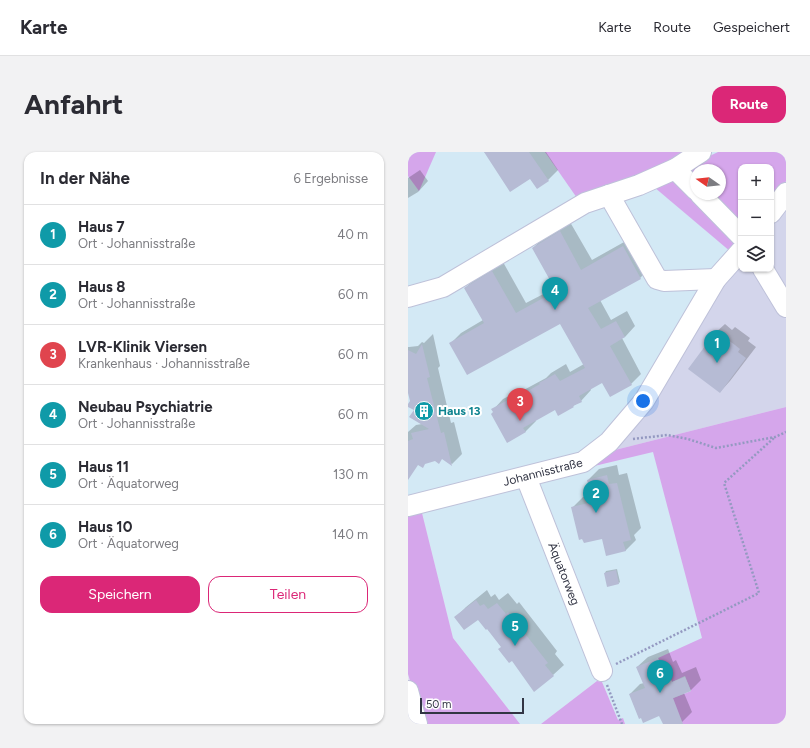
<!DOCTYPE html>
<html lang="de">
<head>
<meta charset="utf-8">
<style>
  :root { --surface:#fff; --page:#f2f2f3; --text:#2b2b33; --muted:#7c7c81; --line:#e1e1e2; --accent:#db2777 }
  body { margin:0; font-family:Figtree,sans-serif; background:var(--page); color:var(--text) }
  .controls { position:absolute; right:12px; top:12px; display:grid; overflow:hidden; border-radius:8px; box-shadow:0 1px 3px #0004 }
  .controls button { width:36px; height:36px; display:grid; place-items:center; padding:0; border:0; border-bottom:1px solid var(--line); background:var(--surface); color:var(--text); font:20px sans-serif }
  .compass { position:absolute; left:282px; top:12px; width:36px; height:36px; border-radius:50%; background:var(--surface); box-shadow:0 1px 3px #0004; rotate:284deg }
  .scale { position:absolute; left:12px; bottom:10px; width:104px; box-sizing:border-box; padding-left:4px; border:2px solid #323544; border-top:0; font-size:11px; line-height:14px; white-space:nowrap; color:#323544; -webkit-text-stroke:3px #fff; paint-order:stroke }
  .you { position:absolute; left:235px; top:249px; width:14px; height:14px; margin:-10px; border:3px solid #fff; border-radius:50%; background:#1a73e8; box-shadow:0 0 0 6px #1a73e833 }
  .badge { display:grid; place-items:center; width:26px; height:26px; border-radius:50%; background:var(--accent); color:#fff; font-size:13px; font-weight:700 }
  .pin { position:absolute; translate:-50% -33px; filter:drop-shadow(0 1px 2px #0008) }
  .pin::after { content:''; position:absolute; top:21px; width:14px; height:12px; background:inherit; clip-path:polygon(0 0,100% 0,50% 100%) }
  .list { margin:0; padding:0; list-style:none }
  h2 { display:flex; justify-content:space-between; align-items:center; height:52px; margin:0; padding:0 16px; font-size:17px }
  h2 small { font-size:13px; font-weight:400; color:var(--muted) }
  .list li { display:grid; grid-template-columns:26px 1fr auto; gap:12px; align-items:center; box-sizing:border-box; height:60px; padding:0 16px; border-top:1px solid var(--line) }
  .list b { display:block; font-size:15px; white-space:nowrap }
  .list p { margin:0; font-size:13px; white-space:nowrap; color:var(--muted) }
  .list em { font-size:13px; font-style:normal; color:var(--muted) }
  .actions { display:flex; gap:8px; padding:12px 16px }
  .actions a { flex:1; padding:9px 0; border:1px solid var(--accent); border-radius:12px; text-align:center; font-size:14px; color:var(--accent) }
  .actions .main { background:var(--accent); color:#fff }
  .icon { flex:none; width:22px; height:22px; fill:none; stroke:currentColor; stroke-width:2; stroke-linecap:round; stroke-linejoin:round }
  .map { position:relative; flex:none; width:378px; height:572px; overflow:hidden; border-radius:12px }
  header { display:flex; align-items:center; gap:24px; box-sizing:border-box; height:56px; padding:0 20px; background:var(--surface); border-bottom:1px solid var(--line) }
  header strong { font-size:19px }
  nav { display:flex; gap:22px; margin-inline-start:auto; font-size:14px }
  .intro { display:flex; align-items:center; justify-content:space-between; box-sizing:border-box; height:96px; padding:0 24px }
  h1 { margin:0; font-size:28px }
  .button { padding:10px 18px; border-radius:12px; background:var(--accent); color:#fff; font-size:14px; font-weight:700 }
  main { display:flex; gap:24px; padding:0 24px }
  aside { flex:1; background:var(--surface); border-radius:12px; box-shadow:0 1px 3px #0004 }
  .map>svg:first-child { display:block }
  .residential { fill:#d3d5eb }
  .medical { fill:#d3e9f5; fill-rule:evenodd }
  .green { fill:#d5a6eb }
  .shadow { fill:#0003 }
  .building { fill:#b6bbd4 }
  .lines { fill:none; stroke-linecap:round; stroke-linejoin:round }
  .minor-casing { stroke:#bec1d9; stroke-width:22 }
  .path { stroke:#9499c1; stroke-width:2.5; stroke-dasharray:2 2; stroke-linecap:butt }
  .minor { stroke:#fff; stroke-width:20 }
  .labels { text-anchor:middle; stroke-width:4; stroke-linejoin:round; paint-order:stroke }
  .culture-label { font-size:12px; font-weight:bold; fill:#0d838f; stroke:#fff; text-anchor:start }
  .street-label { font-size:12px; fill:#323544; stroke:#fff }
</style>
</head>
<body>
<header>
<strong>Karte</strong>
<nav><a>Karte</a><a>Route</a><a>Gespeichert</a></nav>
</header>
<div class="intro"><h1>Anfahrt</h1><a class="button">Route</a></div>
<main>
<aside>
<h2>In der Nähe<small>6 Ergebnisse</small></h2>
<ul class="list">
<li><span class="badge" style="background:#0f9aa8">1</span><div><b>Haus 7</b><p>Ort · Johannisstraße</p></div><em>40 m</em></li>
<li><span class="badge" style="background:#0f9aa8">2</span><div><b>Haus 8</b><p>Ort · Johannisstraße</p></div><em>60 m</em></li>
<li><span class="badge" style="background:#e0444e">3</span><div><b>LVR-Klinik Viersen</b><p>Krankenhaus · Johannisstraße</p></div><em>60 m</em></li>
<li><span class="badge" style="background:#0f9aa8">4</span><div><b>Neubau Psychiatrie</b><p>Ort · Johannisstraße</p></div><em>60 m</em></li>
<li><span class="badge" style="background:#0f9aa8">5</span><div><b>Haus 11</b><p>Ort · Äquatorweg</p></div><em>130 m</em></li>
<li><span class="badge" style="background:#0f9aa8">6</span><div><b>Haus 10</b><p>Ort · Äquatorweg</p></div><em>140 m</em></li>
</ul>
<div class="actions"><a class="main">Speichern</a><a>Teilen</a></div>
</aside>
<div class="map">
<svg width="378" height="572" viewBox="0 0 378 572">
  <rect width="100%" height="100%" fill="#e2e3f3"/>
  <g class="residential">
    <path d="M 378,48 L 378,147 L 363,117 L 363,70 Z"/>
    <path d="M 333,109 L 333,117 L 348,117 L 378,167 L 378,255 L 199,300 L 289,166 Z"/>
  </g>
  <path class="medical" d="M 0,0 L 378,0 L 378,48 L 363,15 L 333,15 L 333,109 L 179,316 L 245,299 L 294,486 L 256,518 L 259,517 L 277,524 L 284,539 L 264,547 L 273,572 L 217,572 L 215,566 L 210,568 L 194,530 L 189,529 L 133,572 L 112,572 L 45,486 L 13,357 L 0,360 ZM 288,18 L 312,18 L 312,42 L 288,42 Z"/>
  <g class="green">
    <path d="M 0,0 L 28,0 L 11,39 L 0,24 Z"/>
    <path d="M 137,0 L 286,0 L 190,40 L 169,46 Z"/>
    <path d="M 310,0 L 378,0 L 378,29 L 372,42 L 363,53 L 363,15 L 333,15 L 333,74 L 299,42 L 312,42 L 312,18 L 288,18 L 288,31 L 278,23 L 281,14 Z"/>
    <path d="M 263,26 L 332,88 L 323,100 L 246,35 Z"/>
    <path d="M 378,255 L 378,572 L 273,572 L 263,547 L 283,539 L 277,524 L 264,530 L 259,517 L 255,519 L 250,506 L 294,486 L 245,300 L 178,316 L 199,300 Z"/>
    <path d="M 13,357 L 45,486 L 112,572 L 15,572 L 0,522 L 0,360 Z"/>
    <path d="M 189,529 L 194,530 L 210,568 L 215,566 L 217,572 L 133,572 Z"/>
  </g>
  <g class="shadow">
    <path d="M 76,0 L 138,0 L 150,18 L 140,28 L 129,36 L 122,25 Z"/>
    <path d="M 12,18 L 20,29 L 10,40 L 0,46 L 0,26 Z"/>
    <path d="M 162,70 L 184,108 L 225,85 L 242,116 L 232,126 L 192,148 L 203,168 L 219,159 L 227,174 L 217,185 L 214,186 L 233,222 L 223,232 L 194,230 L 182,236 L 183,238 L 173,249 L 165,254 L 147,256 L 127,268 L 128,269 L 117,280 L 86,260 L 85,258 L 95,247 L 111,239 L 112,240 L 138,226 L 143,221 L 158,212 L 162,220 L 176,212 L 153,170 L 43,191 L 53,181 L 75,168 L 57,136 L 68,126 L 95,110 L 118,151 L 147,136 L 125,96 L 135,86 Z"/>
    <path d="M 317,172 L 324,178 L 327,175 L 342,186 L 340,189 L 348,195 L 322,229 L 312,240 L 306,182 Z"/>
    <path d="M 25,182 L 32,214 L 30,216 L 43,271 L 46,270 L 54,302 L 44,312 L 35,306 L 11,312 L 0,316 L 0,280 L 8,273 L 14,272 L 7,258 L 0,254 L 14,232 L 0,236 L 0,195 L 1,195 L 10,194 L 14,190 L 16,191 Z"/>
    <path d="M 209,313 L 211,323 L 219,321 L 233,376 L 226,383 L 228,388 L 217,399 L 195,386 L 164,356 L 175,345 L 184,343 L 180,328 L 191,317 Z"/>
    <path d="M 209,417 L 212,430 L 211,431 L 197,421 L 198,419 Z"/>
    <path d="M 79,438 L 83,445 L 87,442 L 91,448 L 100,441 L 109,452 L 111,450 L 149,499 L 147,502 L 156,513 L 145,523 L 104,508 L 79,476 L 70,466 L 48,465 L 58,455 Z"/>
    <path d="M 260,497 L 265,510 L 268,508 L 274,521 L 288,515 L 293,528 L 283,538 L 276,541 L 284,560 L 274,570 L 270,572 L 256,572 L 252,563 L 222,542 L 232,532 L 236,531 L 229,515 L 240,505 Z"/>
  </g>
  <g class="building">
    <path d="M 76,0 L 121,0 L 141,29 L 129,37 L 122,27 L 102,40 Z"/>
    <path d="M 152,79 L 173,118 L 215,94 L 233,127 L 180,156 L 193,177 L 208,169 L 217,185 L 202,194 L 224,233 L 202,245 L 194,231 L 171,244 L 174,250 L 165,254 L 166,255 L 150,264 L 147,258 L 115,276 L 118,280 L 99,291 L 83,262 L 85,260 L 83,257 L 100,248 L 101,250 L 132,232 L 131,231 L 147,222 L 152,229 L 177,216 L 152,172 L 59,223 L 41,191 L 76,171 L 56,136 L 84,119 L 108,161 L 148,139 L 124,96 Z"/>
    <path d="M 306,182 L 314,188 L 316,185 L 327,193 L 332,197 L 330,200 L 338,206 L 312,241 L 280,217 Z"/>
    <path d="M 14,192 L 22,225 L 19,226 L 33,281 L 36,280 L 44,314 L 34,307 L 31,312 L 27,309 L 17,312 L 15,316 L 10,313 L 0,328 L 0,289 L 5,287 L 3,281 L 21,277 L 1,265 L 6,258 L 0,255 L 0,252 L 2,249 L 0,241 L 0,198 L 8,202 Z"/>
    <path d="M 199,323 L 201,332 L 209,331 L 223,388 L 215,390 L 218,399 L 198,404 L 194,387 L 176,391 L 174,387 L 171,388 L 163,355 L 185,350 L 179,328 Z"/>
    <path d="M 208,418 L 211,432 L 199,435 L 196,421 Z"/>
    <path d="M 68,448 L 72,454 L 76,452 L 80,457 L 89,451 L 98,462 L 100,460 L 140,511 L 137,513 L 146,524 L 126,540 L 104,509 L 101,511 L 90,497 L 93,495 L 79,477 L 78,478 L 70,468 L 56,478 L 46,465 Z"/>
    <path d="M 250,506 L 255,519 L 258,518 L 264,530 L 277,525 L 283,539 L 265,546 L 275,572 L 255,572 L 251,564 L 235,571 L 233,566 L 231,567 L 221,542 L 237,536 L 228,515 Z"/>
  </g>
  <g class="lines">
    <defs>
      <g id="minor">
        <path d="M 267,17 L 288,38"/>
        <path d="M 292,42 L 333,84"/>
        <path d="M 201,43 L 249,127 L 256,129 L 308,127"/>
        <path d="M 363,61 L 378,41"/>
        <path d="M 355,117 L 378,155"/>
        <path d="M 0,145 L 35,135 L 177,51 L 231,33 L 267,17 L 293,0"/>
        <path id="s1" d="M 118,325 L 194,519"/>
        <path id="s2" d="M 0,354 L 175,310 L 201,290 L 236,249 L 308,127 L 333,99"/>
        <path d="M 0,539 L 9,572"/>
      </g>
    </defs>
    <use href="#minor" class="minor-casing"/>
    <g class="path">
      <path d="M 225,287 L 259,283 L 280,287 L 308,296 L 367,285 L 378,280"/>
      <path d="M 208,512 L 313,460 L 351,441 L 316,331 L 367,285"/>
      <path d="M 199,533 L 214,572"/>
    </g>
    <use href="#minor" class="minor"/>
  </g>
  <defs>
    <symbol id="building-disc" viewBox="-11 -11 22 22"><circle r="9.5" fill="#0f9aa8" stroke="#fff"/><path d="M-4-6H4V6H1V3H-1V6H-4ZM-2.5-4.3h1.7v1.8h-1.7ZM.8-4.3h1.7v1.8H.8ZM-2.5-1h1.7V.8h-1.7ZM.8-1h1.7V.8H.8Z" fill="#fff"/></symbol>
  </defs>
  <g fill-rule="evenodd">
    <use href="#building-disc" x="5" y="248" width="22" height="22"/>
  </g>
  <g class="labels">
    <g class="culture-label">
      <text x="30" y="263">Haus 13</text>
    </g>
    <g class="street-label">
      <text dy="4" stroke="none"><textPath href="#s2" startOffset="139">Johannisstraße</textPath></text>
      <text dy="4" stroke="none"><textPath href="#s1" startOffset="104">Äquatorweg</textPath></text>
    </g>
  </g>
</svg>
<div class="controls">
<button>+</button>
<button>−</button>
<button><svg class="icon" aria-label="layers" viewBox="0 0 24 24"><path d="M12 4l9 5-9 5-9-5zM3 14l9 5 9-5"/></svg></button>
</div>
<svg class="compass" viewBox="-18 -18 36 36"><path d="M0-13l5 13h-10z" fill="#e53935"/><path d="M0 13l5-13h-10z" fill="#7c7c81"/></svg>
<div class="scale">50 m</div>
<div class="you"></div>
<div class="pin badge" style="left:309px;top:211px;background:#0f9aa8">1</div>
<div class="pin badge" style="left:188px;top:361px;background:#0f9aa8">2</div>
<div class="pin badge" style="left:112px;top:269px;background:#e0444e">3</div>
<div class="pin badge" style="left:147px;top:158px;background:#0f9aa8">4</div>
<div class="pin badge" style="left:107px;top:494px;background:#0f9aa8">5</div>
<div class="pin badge" style="left:252px;top:541px;background:#0f9aa8">6</div>
</div>
</main>
</body>
</html>
